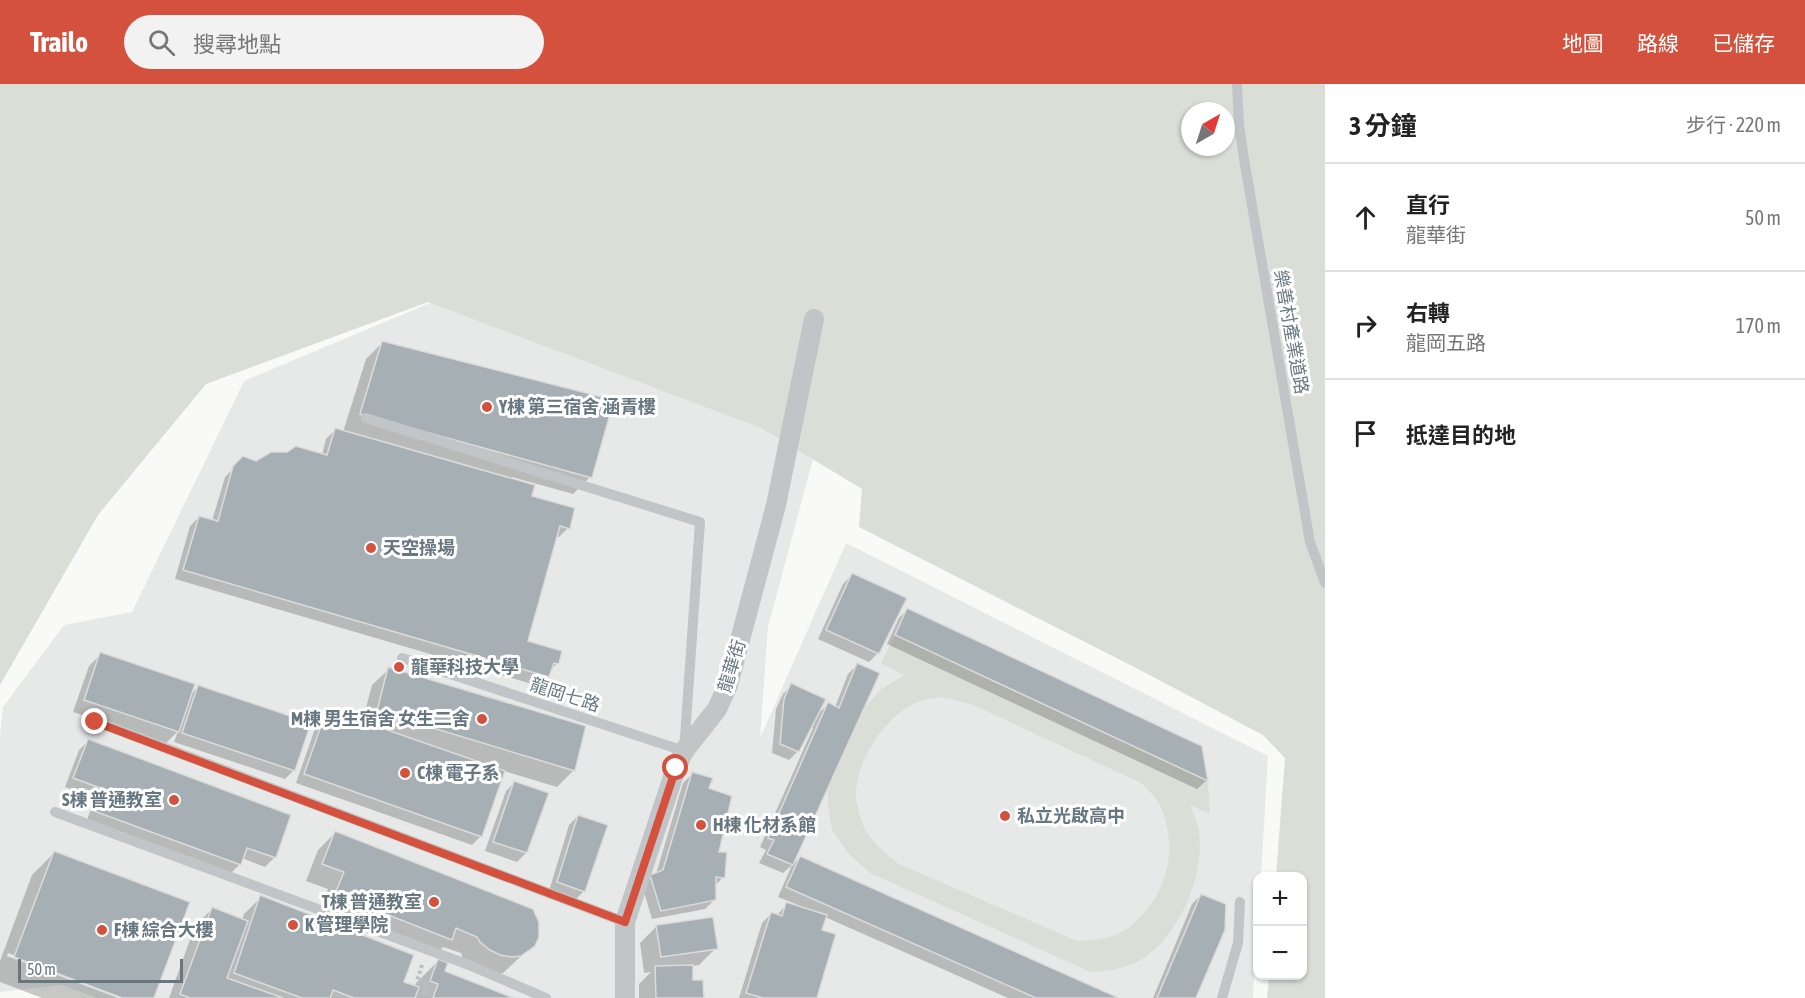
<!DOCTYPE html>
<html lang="zh-TW">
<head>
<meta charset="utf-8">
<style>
  :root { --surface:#fff; --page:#f2f2f2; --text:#222; --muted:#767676; --line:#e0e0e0; --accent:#d4523d }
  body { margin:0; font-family:"Asap Condensed","Noto Sans TC",sans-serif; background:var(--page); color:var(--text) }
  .controls { position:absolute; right:18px; bottom:18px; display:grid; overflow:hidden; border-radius:12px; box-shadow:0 2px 4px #0004 }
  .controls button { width:54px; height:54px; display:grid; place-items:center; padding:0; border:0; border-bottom:2px solid var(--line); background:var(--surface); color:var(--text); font:30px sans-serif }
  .compass { position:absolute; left:1181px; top:18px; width:54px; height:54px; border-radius:50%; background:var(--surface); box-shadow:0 2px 4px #0004; rotate:39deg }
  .scale { position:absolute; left:18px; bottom:15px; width:165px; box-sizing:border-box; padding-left:6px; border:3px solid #667780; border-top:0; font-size:16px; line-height:21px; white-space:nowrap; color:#667780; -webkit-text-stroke:4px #fff; paint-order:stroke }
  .stop { position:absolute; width:18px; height:18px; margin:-14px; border:4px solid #d4523d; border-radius:50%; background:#fff }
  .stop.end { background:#d4523d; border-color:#fff; box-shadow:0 2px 6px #0008 }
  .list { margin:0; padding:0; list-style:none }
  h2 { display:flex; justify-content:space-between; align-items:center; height:78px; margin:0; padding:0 24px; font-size:26px }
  h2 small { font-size:20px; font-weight:400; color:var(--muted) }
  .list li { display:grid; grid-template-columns:39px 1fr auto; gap:18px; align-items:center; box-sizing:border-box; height:108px; padding:0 24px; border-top:2px solid var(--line) }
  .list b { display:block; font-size:22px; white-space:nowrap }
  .list p { margin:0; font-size:20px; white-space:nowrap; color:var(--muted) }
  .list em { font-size:20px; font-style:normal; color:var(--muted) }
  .icon { flex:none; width:33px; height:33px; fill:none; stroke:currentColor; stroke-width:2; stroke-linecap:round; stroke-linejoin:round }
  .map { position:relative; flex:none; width:1325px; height:914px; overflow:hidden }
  header { display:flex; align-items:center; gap:36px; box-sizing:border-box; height:84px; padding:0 30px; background:var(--accent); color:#fff }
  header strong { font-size:28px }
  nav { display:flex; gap:33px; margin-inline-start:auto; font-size:21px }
  .search { width:420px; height:54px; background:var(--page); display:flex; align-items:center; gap:15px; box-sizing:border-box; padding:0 21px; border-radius:33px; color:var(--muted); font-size:22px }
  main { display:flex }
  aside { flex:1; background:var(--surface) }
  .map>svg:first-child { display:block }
  .built { fill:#e7e9e8 }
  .green { fill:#daded7; fill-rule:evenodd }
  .shadow { fill:#0003 }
  .building { fill:#a6afb4; stroke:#dbdbda; stroke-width:1.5 }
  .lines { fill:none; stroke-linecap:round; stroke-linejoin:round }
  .path { stroke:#bbbec0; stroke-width:4; stroke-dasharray:3 3; stroke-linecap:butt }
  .service { stroke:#c1c5c8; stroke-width:10 }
  .minor { stroke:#c1c5c8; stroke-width:20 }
  .route { stroke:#d4523d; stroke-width:8 }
  .poi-dot { fill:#d4523d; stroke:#fff; stroke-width:2 }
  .labels { text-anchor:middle; stroke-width:6; stroke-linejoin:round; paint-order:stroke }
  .street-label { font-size:18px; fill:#667780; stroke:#fff }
  .poi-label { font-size:18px; font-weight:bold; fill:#667780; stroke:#fff; text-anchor:start }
</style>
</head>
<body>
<header>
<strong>Trailo</strong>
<div class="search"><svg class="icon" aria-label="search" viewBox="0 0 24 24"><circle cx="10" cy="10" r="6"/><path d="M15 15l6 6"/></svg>搜尋地點</div>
<nav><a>地圖</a><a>路線</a><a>已儲存</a></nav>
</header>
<main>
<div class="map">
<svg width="1325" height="914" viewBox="0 0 1325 914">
  <rect width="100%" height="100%" fill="#f9f9f8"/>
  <path class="built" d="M 837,197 L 812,379 L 768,543 L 760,654 L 846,459 L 1268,672 L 1261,792 L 1258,792 L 1257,843 L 1253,914 L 97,914 L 62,901 L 0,908 L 0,653 L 3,623 L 64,541 L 132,528 L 244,297 L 449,211 Z"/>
  <g class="green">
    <path d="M 0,0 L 1325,0 L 1325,914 L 1267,914 L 1269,892 L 1302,892 L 1302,792 L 1276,792 L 1285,674 L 1263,651 L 1140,586 L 859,443 L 862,405 L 761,344 L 428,218 L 206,300 L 98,431 L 0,601 ZM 1190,27 L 1226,27 L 1226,63 L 1190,63 Z"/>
    <path d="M 895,551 L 1208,697 L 1210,730 L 1190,721 C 1193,730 1198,739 1199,748 C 1205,791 1180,850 1144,874 C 1129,884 1108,887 1091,888 L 870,789 L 849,770 L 832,746 L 828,722 L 828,703 L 861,628 L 880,606 L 904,591 L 881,579 ZM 940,613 L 971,620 L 1141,699 C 1147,705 1155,712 1159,720 C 1178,759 1170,804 1139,834 C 1135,838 1131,843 1125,846 C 1110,855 1094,856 1077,857 L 899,780 C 885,769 869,756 862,739 C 860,731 856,719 856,711 C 856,677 883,636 913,620 C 920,616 931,615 940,613 Z"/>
  </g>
  <g class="shadow">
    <path d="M 383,258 L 590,393 L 573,410 L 512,393 L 511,396 L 568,444 L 559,453 L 555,452 L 526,558 L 557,579 L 539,602 L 175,495 L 190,442 L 199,433 L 212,437 L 225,393 L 244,374 L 256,378 L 322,371 L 326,355 L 335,346 L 343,348 L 366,275 Z"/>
    <path d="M 852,491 L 878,569 L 869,578 L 818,555 L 843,500 Z"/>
    <path d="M 908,525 L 1200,663 L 1206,697 L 1197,705 L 887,560 L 899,534 Z"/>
    <path d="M 101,570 L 190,611 L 199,602 L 294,686 L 285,695 L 174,658 L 178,647 L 166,659 L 73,628 L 89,582 Z"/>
    <path d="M 857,581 L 878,590 L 791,782 L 800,773 L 1115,914 L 1008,914 L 825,833 L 820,847 L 815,914 L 739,914 L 762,839 L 771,830 L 777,831 L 787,820 L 795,822 L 796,820 L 778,813 L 792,781 L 783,789 L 759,779 L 766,766 L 760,763 L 813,644 L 810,643 L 798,667 L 789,676 L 772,669 L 776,625 L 783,610 L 792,601 L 816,632 L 828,620 L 835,623 L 848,590 Z"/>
    <path d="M 389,585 L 574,686 L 557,703 L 504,687 L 481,752 L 472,761 L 296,699 L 318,636 L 327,627 L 362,639 L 372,601 Z"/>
    <path d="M 88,657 L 289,732 L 274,774 L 265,783 L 242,774 L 240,780 L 231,789 L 87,736 L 95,714 L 65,703 L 79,666 Z"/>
    <path d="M 692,690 L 707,705 L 723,793 L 715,802 L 714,816 L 705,825 L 652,835 L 642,801 L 651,792 L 656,790 L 683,699 Z"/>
    <path d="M 515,698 L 526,769 L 517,778 L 485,767 L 506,707 Z"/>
    <path d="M 578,732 L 584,807 L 575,816 L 549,807 L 569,741 Z"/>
    <path d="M 335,749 L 533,861 L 503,889 L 494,890 L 463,875 L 461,869 L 443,863 L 434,872 L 319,827 L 328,805 L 306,797 L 318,766 Z"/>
    <path d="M 54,769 L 153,914 L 127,914 L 8,869 L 7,872 L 118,914 L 42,914 L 0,898 L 0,877 L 32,791 Z"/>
    <path d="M 1201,811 L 1194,914 L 1153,914 L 1192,820 Z"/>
    <path d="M 261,813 L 402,899 L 414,903 L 416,899 L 438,877 L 443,887 L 510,914 L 169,914 L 195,842 L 212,825 L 242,836 L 244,830 Z"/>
    <path d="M 657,842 L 716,864 L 699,881 L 691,882 L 692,897 L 702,914 L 639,914 L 639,900 L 651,888 L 644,889 L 640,859 Z"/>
  </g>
  <g class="building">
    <path d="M 382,257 L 614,316 L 592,394 L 360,330 Z"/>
    <path d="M 335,344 L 535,401 L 532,412 L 575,424 L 570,445 L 560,442 L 528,557 L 562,567 L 559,580 L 554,579 L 549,593 L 183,486 L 199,432 L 218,437 L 233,382 L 243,372 L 256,377 L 271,368 L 287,368 L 296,362 L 327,371 Z"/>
    <path d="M 852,489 L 907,514 L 879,570 L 826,546 Z"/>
    <path d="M 907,524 L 1202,662 L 1208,697 L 895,551 Z"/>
    <path d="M 100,568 L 195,600 L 179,648 L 84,616 Z"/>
    <path d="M 857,579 L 880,589 L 793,781 L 767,770 L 774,756 L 768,754 L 828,618 L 839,624 Z"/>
    <path d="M 388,583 L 586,642 L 575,687 L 377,627 Z"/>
    <path d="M 791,599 L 826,615 L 799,668 L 780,660 L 784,615 Z"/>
    <path d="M 198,601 L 311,639 L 295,687 L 182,649 Z"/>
    <path d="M 327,625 L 505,687 L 482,753 L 304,690 Z"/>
    <path d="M 88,655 L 291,731 L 276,774 L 247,764 L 241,781 L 94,727 L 103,705 L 73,694 Z"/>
    <path d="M 692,688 L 713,694 L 709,704 L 732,712 L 719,768 L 727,768 L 725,794 L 716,793 L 716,816 L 661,827 L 650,791 L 663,786 Z"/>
    <path d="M 514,697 L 549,709 L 527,769 L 493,758 Z"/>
    <path d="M 578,731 L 608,741 L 585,808 L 557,798 Z"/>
    <path d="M 335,747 L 533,825 L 539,838 L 539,853 L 535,862 L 521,872 L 512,873 L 500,871 L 490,866 L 480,858 L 477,853 L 456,844 L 452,856 L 335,810 L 344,788 L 322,780 Z"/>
    <path d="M 54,767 L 190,818 L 154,914 L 122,914 L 14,873 Z"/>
    <path d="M 800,772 L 1119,914 L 1036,914 L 786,803 Z"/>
    <path d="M 1201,810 L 1226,820 L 1225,846 L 1196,914 L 1157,914 Z"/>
    <path d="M 260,811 L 414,871 L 404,898 L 419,903 L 415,914 L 354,914 L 333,906 L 330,914 L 302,914 L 234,889 Z"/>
    <path d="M 786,818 L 827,831 L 822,846 L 836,850 L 817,914 L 763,914 L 746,909 L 771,828 L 782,832 Z"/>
    <path d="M 212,823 L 248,837 L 227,894 L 283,914 L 190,914 L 180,910 Z"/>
    <path d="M 713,833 L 718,865 L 661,873 L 656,841 Z"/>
    <path d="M 438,875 L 448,879 L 445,887 L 514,914 L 433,914 L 438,900 L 430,897 Z"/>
    <path d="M 693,881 L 693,896 L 703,896 L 704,914 L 656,914 L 655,882 Z"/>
  </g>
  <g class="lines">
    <path class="path" d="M 422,881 L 417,897 L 428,901 L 423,914"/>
    <g class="service">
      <path d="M 1237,0 L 1239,41 L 1244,75 L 1310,458 L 1325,499"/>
      <path d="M 366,334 L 700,438 L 684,667 L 402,574"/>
      <path d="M 95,637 L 625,838"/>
      <path d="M 55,728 L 469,881 L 546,914"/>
      <path d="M 1222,914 L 1238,859 L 1240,818"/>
    </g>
    <path class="minor" d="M 625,914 L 625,838 L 676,684 L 684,667 L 717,625 L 728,601 L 776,421 L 814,235"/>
  </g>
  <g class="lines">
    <path class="route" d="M 95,638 L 625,838 L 676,684"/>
  </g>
  <g class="poi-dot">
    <circle cx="487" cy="323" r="6"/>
    <circle cx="371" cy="464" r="6"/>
    <circle cx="399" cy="583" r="6"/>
    <circle cx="482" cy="635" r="6"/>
    <circle cx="405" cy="689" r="6"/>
    <circle cx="174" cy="716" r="6"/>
    <circle cx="1005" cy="732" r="6"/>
    <circle cx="701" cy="741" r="6"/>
    <circle cx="434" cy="818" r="6"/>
    <circle cx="293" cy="841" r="6"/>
    <circle cx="102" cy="846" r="6"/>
  </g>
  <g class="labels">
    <g class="street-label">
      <text transform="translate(1291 248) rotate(80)" y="6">樂善村產業道路</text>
      <text transform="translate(732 582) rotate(-73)" y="6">龍華街</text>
      <text transform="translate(565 611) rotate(18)" y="6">龍岡七路</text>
    </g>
    <g class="poi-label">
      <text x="499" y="329">Y棟 第三宿舍 涵青樓</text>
      <text x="383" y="470">天空操場</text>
      <text x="411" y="589">龍華科技大學</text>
      <text x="470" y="641" text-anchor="end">M棟 男生宿舍 女生二舍</text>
      <text x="417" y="695">C棟 電子系</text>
      <text x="162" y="722" text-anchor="end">S棟 普通教室</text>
      <text x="1017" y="738">私立光啟高中</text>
      <text x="713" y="747">H棟 化材系館</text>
      <text x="422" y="824" text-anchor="end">T棟 普通教室</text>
      <text x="305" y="847">K 管理學院</text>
      <text x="114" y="852">F棟 綜合大樓</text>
    </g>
  </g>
</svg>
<div class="controls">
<button>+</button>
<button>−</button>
</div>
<svg class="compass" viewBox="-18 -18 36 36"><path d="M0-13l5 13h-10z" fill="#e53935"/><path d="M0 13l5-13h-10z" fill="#767676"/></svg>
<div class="scale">50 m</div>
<div class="stop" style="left:676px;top:684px"></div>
<div class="stop end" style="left:95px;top:638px"></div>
</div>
<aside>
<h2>3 分鐘<small>步行 · 220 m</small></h2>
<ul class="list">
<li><svg class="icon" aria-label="ahead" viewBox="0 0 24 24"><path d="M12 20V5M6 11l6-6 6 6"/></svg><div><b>直行</b><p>龍華街</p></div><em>50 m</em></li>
<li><svg class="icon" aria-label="right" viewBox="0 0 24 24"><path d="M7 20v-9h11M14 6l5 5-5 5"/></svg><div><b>右轉</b><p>龍岡五路</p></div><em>170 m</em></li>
<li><svg class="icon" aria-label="arrive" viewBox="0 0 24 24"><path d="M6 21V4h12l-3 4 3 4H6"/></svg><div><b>抵達目的地</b></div></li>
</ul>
</aside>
</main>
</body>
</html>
